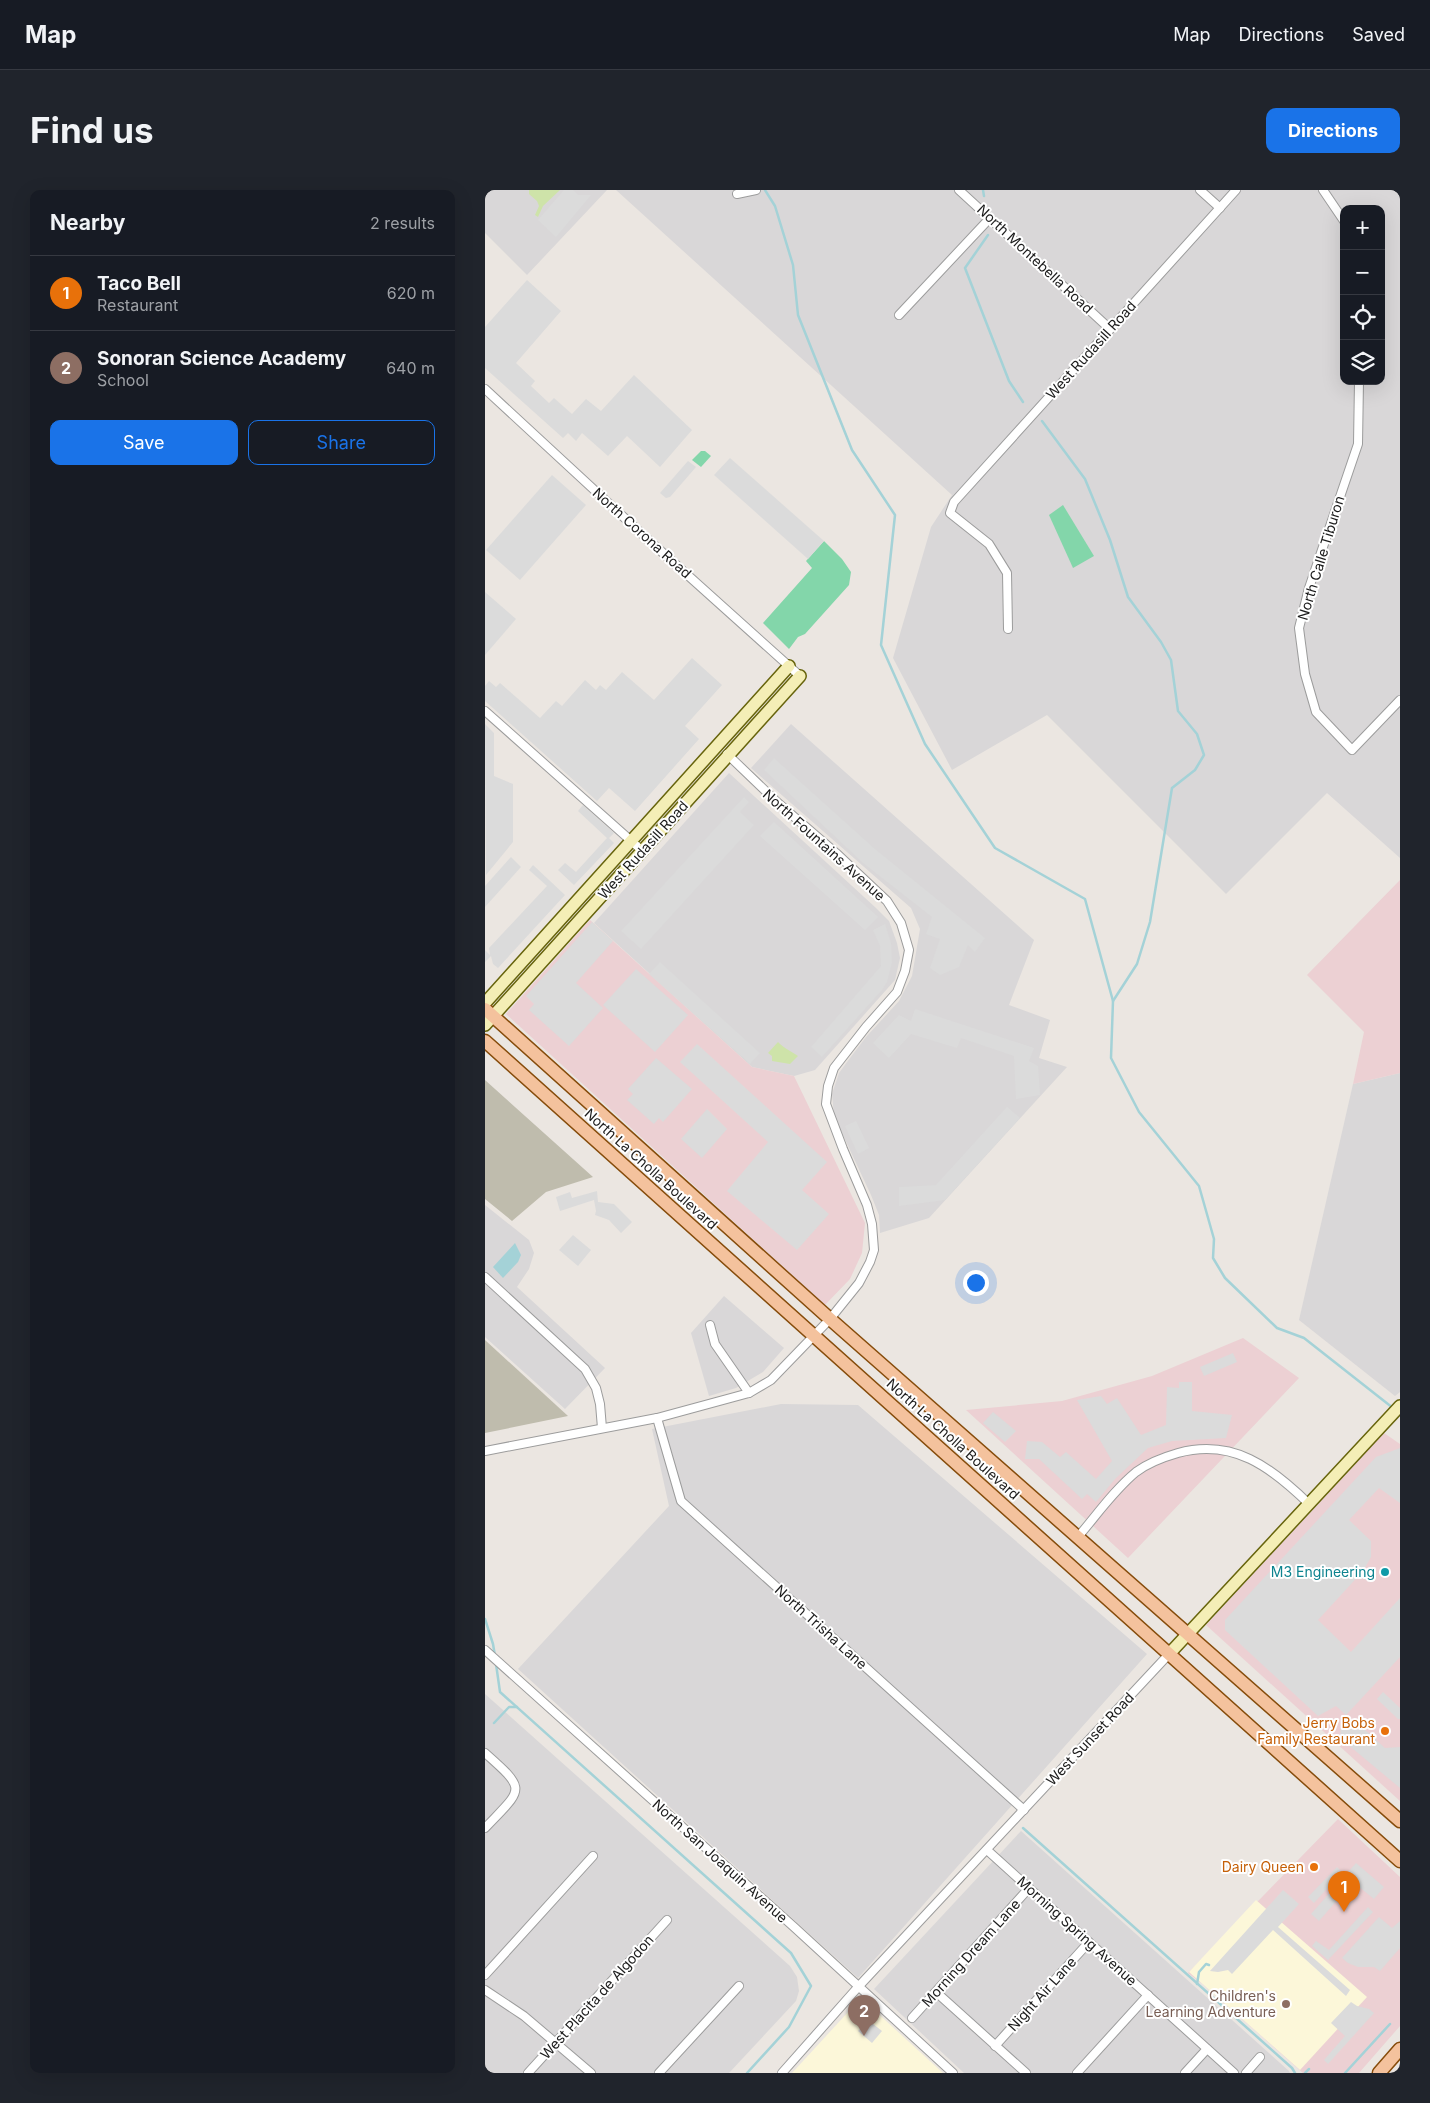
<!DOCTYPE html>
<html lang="en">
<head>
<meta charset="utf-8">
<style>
  :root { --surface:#171b24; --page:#20242c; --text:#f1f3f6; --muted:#9ea1a6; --line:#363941; --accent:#1a73e8 }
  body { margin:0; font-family:Inter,sans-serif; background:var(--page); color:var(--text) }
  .controls { position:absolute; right:15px; top:15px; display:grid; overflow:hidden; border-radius:10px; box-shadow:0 5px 20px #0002 }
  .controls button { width:45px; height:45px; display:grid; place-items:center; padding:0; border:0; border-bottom:1px solid var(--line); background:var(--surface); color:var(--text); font:25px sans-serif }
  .you { position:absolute; left:490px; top:1092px; width:18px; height:18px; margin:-12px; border:4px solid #fff; border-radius:50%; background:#1a73e8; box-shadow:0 0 0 8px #1a73e833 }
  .badge { display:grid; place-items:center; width:32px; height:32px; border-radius:50%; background:var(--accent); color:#fff; font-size:16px; font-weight:700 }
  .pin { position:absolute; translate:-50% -41px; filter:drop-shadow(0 1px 2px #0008) }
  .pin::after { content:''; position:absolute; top:26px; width:18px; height:15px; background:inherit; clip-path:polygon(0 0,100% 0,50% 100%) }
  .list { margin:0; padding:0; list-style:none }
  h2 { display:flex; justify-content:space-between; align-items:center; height:65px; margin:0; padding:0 20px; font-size:21px }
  h2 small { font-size:16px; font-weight:400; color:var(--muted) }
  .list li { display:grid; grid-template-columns:32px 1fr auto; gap:15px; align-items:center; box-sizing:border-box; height:75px; padding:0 20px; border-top:1px solid var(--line) }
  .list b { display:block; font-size:19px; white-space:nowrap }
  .list p { margin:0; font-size:16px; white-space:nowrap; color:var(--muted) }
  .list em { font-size:16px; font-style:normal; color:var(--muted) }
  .actions { display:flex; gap:10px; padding:15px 20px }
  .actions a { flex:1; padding:11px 0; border:1px solid var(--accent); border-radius:10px; text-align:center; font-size:18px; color:var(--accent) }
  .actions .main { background:var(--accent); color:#fff }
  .icon { flex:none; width:28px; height:28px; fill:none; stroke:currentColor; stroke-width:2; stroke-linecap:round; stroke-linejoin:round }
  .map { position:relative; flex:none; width:915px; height:1883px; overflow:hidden; border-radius:10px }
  header { display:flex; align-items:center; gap:30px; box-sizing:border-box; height:70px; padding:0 25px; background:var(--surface); border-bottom:1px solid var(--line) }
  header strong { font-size:24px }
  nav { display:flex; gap:28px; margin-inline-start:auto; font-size:18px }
  .intro { display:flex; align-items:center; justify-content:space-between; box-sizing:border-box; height:120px; padding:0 30px }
  h1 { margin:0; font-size:35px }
  .button { padding:12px 22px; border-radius:10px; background:var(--accent); color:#fff; font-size:18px; font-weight:700 }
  main { display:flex; gap:30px; padding:0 30px }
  aside { flex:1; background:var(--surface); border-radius:10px; box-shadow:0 5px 20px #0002 }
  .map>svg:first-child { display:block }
  .residential { fill:#d9d7d8; fill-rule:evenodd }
  .commercial { fill:#ecd0d3 }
  .education { fill:#fcf7d9 }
  .construction { fill:#bfbcad }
  .grass { fill:#cee3a9 }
  .pitch { fill:#83d6aa }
  .parking { fill:#dbdbdb }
  .water { fill:#a4d2d7 }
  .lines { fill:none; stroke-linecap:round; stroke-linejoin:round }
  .stream { stroke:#a4d2d7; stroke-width:2.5 }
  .street-casing { stroke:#9c9c9c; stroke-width:10 }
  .secondary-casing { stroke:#67640c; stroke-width:14 }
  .primary-casing { stroke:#864c0b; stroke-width:15 }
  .street { stroke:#fff; stroke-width:8 }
  .secondary { stroke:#f4eeb6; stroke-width:11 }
  .primary { stroke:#f4c29d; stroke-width:12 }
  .culture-dot { fill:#0f9aa8; stroke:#fff; stroke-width:2 }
  .food-dot { fill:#e8710a; stroke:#fff; stroke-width:2 }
  .education-dot { fill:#8d6e63; stroke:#fff; stroke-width:2 }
  .labels { text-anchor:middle; stroke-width:4; stroke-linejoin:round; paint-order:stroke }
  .street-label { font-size:14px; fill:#1b1b1b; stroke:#fff }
  .culture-label { font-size:14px; fill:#0d838f; stroke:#fff; text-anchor:end }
  .food-label { font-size:14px; fill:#c56008; stroke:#fff; text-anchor:end }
  .education-label { font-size:14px; fill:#785e54; stroke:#fff; text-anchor:end }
</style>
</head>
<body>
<header>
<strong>Map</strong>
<nav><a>Map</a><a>Directions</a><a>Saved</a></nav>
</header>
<div class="intro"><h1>Find us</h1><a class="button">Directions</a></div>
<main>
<aside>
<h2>Nearby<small>2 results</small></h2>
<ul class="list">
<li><span class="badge" style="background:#e8710a">1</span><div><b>Taco Bell</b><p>Restaurant</p></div><em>620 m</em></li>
<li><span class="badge" style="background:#8d6e63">2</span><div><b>Sonoran Science Academy</b><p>School</p></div><em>640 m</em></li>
</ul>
<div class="actions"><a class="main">Save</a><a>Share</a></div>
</aside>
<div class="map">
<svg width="915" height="1883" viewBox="0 0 915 1883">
  <rect width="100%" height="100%" fill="#ebe6e1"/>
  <g class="residential">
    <path d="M 0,0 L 122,0 L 42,85 L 0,43 Z"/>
    <path d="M 131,0 L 915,0 L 915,668 L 842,603 L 741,704 L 562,525 L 467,580 L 408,468 L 446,337 L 467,305 ZM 859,19 L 896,19 L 896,191 L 859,191 Z"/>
    <path d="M 306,534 L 549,750 L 524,815 L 565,830 L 554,868 L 582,877 L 444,1028 L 395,1043 L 394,1025 L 386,1005 L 349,926 L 347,904 L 354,883 L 362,872 L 381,847 L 414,811 L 427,786 L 435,739 L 426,718 L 266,578 Z"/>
    <path d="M 244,583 L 391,718 L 404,731 L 412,753 L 415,768 L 410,790 L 330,880 L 309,886 L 267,877 L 109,733 Z"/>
    <path d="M 915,883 L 915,1202 L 910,1206 L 814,1130 L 868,894 Z"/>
    <path d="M 0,1015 L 44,1050 L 49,1063 L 44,1079 L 32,1097 L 120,1178 L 80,1219 L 0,1147 Z"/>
    <path d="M 239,1106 L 299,1158 L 278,1182 L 251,1198 L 224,1206 L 206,1143 Z"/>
    <path d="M 296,1214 L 373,1215 L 662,1464 L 373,1788 L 33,1479 L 184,1316 L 167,1239 Z"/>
    <path d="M 0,1504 L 305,1776 L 312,1787 L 314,1801 L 311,1811 L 244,1883 L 0,1883 Z"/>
    <path d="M 536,1641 L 804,1881 L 805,1883 L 479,1883 L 389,1799 Z"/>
  </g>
  <g class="commercial">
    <path d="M 915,690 L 915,883 L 868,894 L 879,842 L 822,785 Z"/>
    <path d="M 105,730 L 267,877 L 309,886 L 380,1033 L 377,1063 L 365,1089 L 340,1115 L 21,824 Z"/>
    <path d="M 758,1148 L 814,1188 L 643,1368 L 481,1220 L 577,1211 L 667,1186 Z"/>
    <path d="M 899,1243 L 915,1254 L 915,1611 L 721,1435 Z"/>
    <path d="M 853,1629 L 915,1687 L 915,1836 L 874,1883 L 818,1883 L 719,1795 L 703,1783 Z"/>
  </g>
  <g class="education">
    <path d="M 771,1710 L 882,1807 L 815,1880 L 704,1782 Z"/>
    <path d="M 376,1808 L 458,1883 L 307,1883 Z"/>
  </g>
  <g class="construction">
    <path d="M 0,890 L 108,987 L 61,1002 L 27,1031 L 0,1009 Z"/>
    <path d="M 0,1150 L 83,1226 L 0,1243 Z"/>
  </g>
  <g class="grass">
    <path d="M 44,0 L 75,0 L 58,16 L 53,27 L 50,25 L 54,16 L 52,11 L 44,4 Z"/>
    <path d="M 293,852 C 300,859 306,861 313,866 L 305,874 L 287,871 L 287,866 L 283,863 Z"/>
  </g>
  <g class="pitch">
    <path d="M 216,261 L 220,261 L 226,266 L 216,277 L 207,270 Z"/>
    <path d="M 578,315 L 609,366 L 588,378 L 564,325 Z"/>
    <path d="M 339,351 L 357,369 L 366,382 L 364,395 L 320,444 L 313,447 L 304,459 L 278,433 L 327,378 L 321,371 Z"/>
  </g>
  <g class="parking">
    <path d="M 79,0 L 88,0 L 93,5 L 106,5 L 71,47 L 53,30 Z"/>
    <path d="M 42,90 L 76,121 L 31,173 L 50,191 L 46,196 L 64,213 L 69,208 L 87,224 L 101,209 L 116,221 L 149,185 L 207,240 L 175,277 L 142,246 L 123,266 L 97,243 L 91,251 L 83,243 L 78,248 L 0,178 L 0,137 Z"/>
    <path d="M 245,268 L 339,351 L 323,369 L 229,285 Z"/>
    <path d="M 203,271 L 211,277 L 185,307 L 181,308 L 175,303 Z"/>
    <path d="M 67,285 L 101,315 L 35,390 L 1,360 Z"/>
    <path d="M 0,402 L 31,429 L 0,465 Z"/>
    <path d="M 207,468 L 237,495 L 200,536 L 214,549 L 150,621 L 124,598 L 112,611 L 0,511 L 0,496 L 4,491 L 11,497 L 15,493 L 55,528 L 71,511 L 77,516 L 100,490 L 111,500 L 115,495 L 121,500 L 137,482 L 169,510 Z"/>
    <path d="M 0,534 L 9,543 L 9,586 L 28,594 L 28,652 L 1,685 Z"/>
    <path d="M 289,568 L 390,659 L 500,748 L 490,762 L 483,755 L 474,777 L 455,785 L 445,778 L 455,749 L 441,744 L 447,727 L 378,673 L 279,580 Z"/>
    <path d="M 259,607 L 264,612 L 255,622 L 269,635 L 156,759 L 136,741 Z"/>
    <path d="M 98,615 L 129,643 L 124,648 L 129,653 L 89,695 L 73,680 L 80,673 L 91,682 L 122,648 L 93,621 Z"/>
    <path d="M 289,632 L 393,727 L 380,740 L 275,646 Z"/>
    <path d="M 26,667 L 36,677 L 0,717 L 0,696 Z"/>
    <path d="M 48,675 L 80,705 L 13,778 L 8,774 L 6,766 L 0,772 L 0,760 L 5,765 L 4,758 L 62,696 L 44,680 Z"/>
    <path d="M 107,732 L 128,751 L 91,793 L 118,818 L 84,856 L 44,820 L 49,814 L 41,806 Z"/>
    <path d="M 400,734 L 406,753 L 407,772 L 402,792 L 397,800 L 337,867 L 326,857 L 396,776 L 395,756 L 388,740 Z"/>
    <path d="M 175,772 L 275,863 L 265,874 L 164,784 Z"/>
    <path d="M 151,779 L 203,825 L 170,862 L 118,815 Z"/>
    <path d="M 430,819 L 549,858 L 544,871 L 553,876 L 555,905 L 531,909 L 529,866 L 476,848 L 472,858 L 426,844 L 404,868 L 388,853 L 414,825 L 426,831 Z"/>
    <path d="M 212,854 L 342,972 L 317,1000 L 344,1024 L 312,1060 L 242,1001 L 283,952 L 195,872 Z"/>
    <path d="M 171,868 L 207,899 L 178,932 L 174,928 L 169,934 L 142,910 L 148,904 L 143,899 Z"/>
    <path d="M 522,917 L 535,928 L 460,1010 L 414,1016 L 414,997 L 451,995 Z"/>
    <path d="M 222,919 L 242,939 L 217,968 L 196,949 Z"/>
    <path d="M 371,931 L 384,958 L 373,964 L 360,936 Z"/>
    <path d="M 112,1001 L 113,1012 L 129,1014 L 147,1032 L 136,1043 L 124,1030 L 110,1025 L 111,1021 L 109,1010 L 75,1021 L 71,1007 L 85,1002 L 87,1008 Z"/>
    <path d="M 88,1045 L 106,1060 L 93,1076 L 74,1060 Z"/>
    <path d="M 748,1163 L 752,1172 L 719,1186 L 715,1177 Z"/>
    <path d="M 694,1192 L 707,1192 L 707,1221 L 747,1225 L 741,1248 L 687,1251 L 663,1258 L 630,1289 L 611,1312 L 602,1304 L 597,1309 L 554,1269 L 540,1269 L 542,1251 L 557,1252 L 575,1267 L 581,1262 L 611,1289 L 627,1271 L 592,1210 L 616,1206 L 622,1214 L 632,1208 L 656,1245 L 681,1235 L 682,1197 L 694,1198 Z"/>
    <path d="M 508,1222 L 531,1241 L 520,1252 L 498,1233 Z"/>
    <path d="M 915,1258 L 915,1313 L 894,1298 L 864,1330 L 886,1351 L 886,1367 L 878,1381 L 833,1430 L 866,1462 L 915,1408 L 915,1467 L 861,1525 L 851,1516 L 833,1526 L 740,1440 L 740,1430 L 891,1267 Z"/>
    <path d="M 898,1502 L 915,1518 L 915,1529 L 913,1529 L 892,1509 Z"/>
    <path d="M 869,1530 L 900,1558 L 915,1557 L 915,1598 L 855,1548 L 856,1535 Z"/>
    <path d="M 871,1673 L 899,1697 L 889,1709 L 868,1692 L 834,1731 L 826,1724 Z"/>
    <path d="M 852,1677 L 857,1682 L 829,1713 L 823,1707 Z"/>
    <path d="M 798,1700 L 814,1714 L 793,1737 L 865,1800 L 861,1806 L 788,1740 L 747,1784 L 743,1780 L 733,1782 L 725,1781 Z"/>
    <path d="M 883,1717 L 888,1722 L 843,1770 L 827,1756 L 831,1751 L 844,1760 Z"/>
    <path d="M 894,1727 L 907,1738 L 915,1731 L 915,1758 L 895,1781 L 889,1777 L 873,1777 L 863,1773 L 857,1768 Z"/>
    <path d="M 866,1812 L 872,1816 L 884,1819 L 889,1823 L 843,1874 L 839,1870 L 860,1846 L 846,1833 Z"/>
    <path d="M 383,1830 L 397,1841 L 387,1853 L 373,1841 Z"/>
  </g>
  <path class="water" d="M 30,1053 L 36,1065 L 33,1072 L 18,1088 L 8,1077 Z"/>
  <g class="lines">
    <g class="stream">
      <path d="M 280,0 L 290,16 L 308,75 L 313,125 L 367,260 L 410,325 L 396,455 L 440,554 L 510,658 L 600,709 L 628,811"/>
      <path d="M 498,0 L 499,6"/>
      <path d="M 503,45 L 480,78 L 524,191 L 538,212"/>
      <path d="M 557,231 L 600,289 L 625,350 L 643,407 L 676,452 L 686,470 L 693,521 L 712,544 L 719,565 L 710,580 L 687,598 L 665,732 L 652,774 L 628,811 L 626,868 L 654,922 L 714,996 L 729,1049 L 728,1068 L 740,1088 L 792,1138 L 819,1148 L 908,1218"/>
      <path d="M 0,1429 L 8,1454 L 10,1466"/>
      <path d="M 11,1474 L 15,1502 L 306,1763 L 326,1796 L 304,1837 L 262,1883"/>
      <path d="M 9,1533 L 24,1517 L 32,1517"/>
      <path d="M 538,1638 L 807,1878 L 810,1883"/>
      <path d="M 712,1794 L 714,1782 L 721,1774 L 724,1775"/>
      <path d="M 820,1883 L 824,1879"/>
      <path d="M 860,1883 L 905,1834"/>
    </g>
    <defs>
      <g id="street">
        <path d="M 474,0 L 625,139"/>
        <path d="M 715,0 L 735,18"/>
        <path d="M 838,0 L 859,31"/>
        <path d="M 252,4 L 271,0"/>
        <path d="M 414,125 L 505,28"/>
        <path d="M 874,191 L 873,254 L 824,398 L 814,438 L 820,484 L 831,522 L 867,560 L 915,510"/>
        <path d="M 0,199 L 158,345 L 315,486"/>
        <path d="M 523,439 L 522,383 L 504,354 L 465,323 L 469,312 L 751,0"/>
        <path d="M 0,521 L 153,657"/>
        <path d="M 0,1087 L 100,1179 L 111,1198 L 115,1214 L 117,1238"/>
        <path d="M 225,1135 L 230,1154 L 264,1203"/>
        <path d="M 172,1228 L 196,1311 L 539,1620"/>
        <path d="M 0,1261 L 172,1228 L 264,1203 L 286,1190 L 345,1129 L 374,1093 L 385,1072 L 389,1060 L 387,1034 L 382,1015 L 358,959 L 341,914 L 343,896 L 349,878 L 381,837 L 412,802 L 420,781 L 424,760 L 416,733 L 402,711 L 351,663 L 292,612 L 242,564"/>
        <path d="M 592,1348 C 611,1326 629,1300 651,1282 C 663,1273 679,1267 693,1263 C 748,1248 786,1277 824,1314"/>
        <path d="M 0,1460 L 309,1737 L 468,1883"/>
        <path d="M 0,1563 C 43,1601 38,1598 0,1638"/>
        <path d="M 502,1660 L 749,1883"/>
        <path d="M 0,1785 L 108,1666"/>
        <path d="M 0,1800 L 39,1826 L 106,1883"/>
        <path d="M 451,1802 L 541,1883"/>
        <path d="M 427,1828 L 544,1698"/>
        <path d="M 510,1856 L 604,1752"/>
        <path d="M 43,1883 L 182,1730"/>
        <path d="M 174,1883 L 254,1796"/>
        <path d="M 297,1883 L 374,1796 L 685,1463"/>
        <path d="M 592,1883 L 663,1805"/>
        <path d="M 700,1883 L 722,1859"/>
        <path d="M 761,1883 L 775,1867"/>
      </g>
      <g id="secondary">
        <path d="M 0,813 L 304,476"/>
        <path d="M 0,835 L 315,486"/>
        <path d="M 685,1463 L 915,1216"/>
      </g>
      <g id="primary">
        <path d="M 0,819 L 345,1129 L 915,1631"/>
        <path d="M 0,851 L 915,1671"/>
        <path d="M 894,1883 L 915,1859"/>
      </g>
    </defs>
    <use href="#street" class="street-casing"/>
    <use href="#secondary" class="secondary-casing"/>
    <use href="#primary" class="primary-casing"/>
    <use href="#street" class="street"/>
    <use href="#secondary" class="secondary"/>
    <use href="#primary" class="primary"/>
  </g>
  <circle class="culture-dot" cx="900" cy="1382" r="5"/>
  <g class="food-dot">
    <circle cx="900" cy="1541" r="5"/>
    <circle cx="829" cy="1677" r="5"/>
  </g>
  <circle class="education-dot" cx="801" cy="1814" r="5"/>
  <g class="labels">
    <g class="street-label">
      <text transform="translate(550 69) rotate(43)" y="5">North Montebella Road</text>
      <text transform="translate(606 160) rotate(-48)" y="5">West Rudasill Road</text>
      <text transform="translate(157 343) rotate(42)" y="5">North Corona Road</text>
      <text transform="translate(836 368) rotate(-73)" y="5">North Calle Tiburon</text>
      <text transform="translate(339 655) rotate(42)" y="5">North Fountains Avenue</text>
      <text transform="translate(158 660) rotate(-48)" y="5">West Rudasill Road</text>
      <text transform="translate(166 979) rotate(42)" y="5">North La Cholla Boulevard</text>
      <text transform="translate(468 1249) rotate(42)" y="5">North La Cholla Boulevard</text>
      <text transform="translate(336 1437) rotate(42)" y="5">North Trisha Lane</text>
      <text transform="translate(605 1549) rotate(-47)" y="5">West Sunset Road</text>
      <text transform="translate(235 1671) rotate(42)" y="5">North San Joaquin Avenue</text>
      <text transform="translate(592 1741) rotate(42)" y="5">Morning Spring Avenue</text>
      <text transform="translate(486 1763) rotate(-48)" y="5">Morning Dream Lane</text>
      <text transform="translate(557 1804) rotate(-48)" y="5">Night Air Lane</text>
      <text transform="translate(112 1807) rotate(-48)" y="5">West Placita de Algodon</text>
    </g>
    <g class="culture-label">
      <text x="890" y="1387">M3 Engineering</text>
    </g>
    <g class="food-label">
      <text x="890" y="1538">Jerry Bobs<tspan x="890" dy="16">Family Restaurant</tspan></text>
      <text x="819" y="1682">Dairy Queen</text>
    </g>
    <g class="education-label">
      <text x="791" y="1811">Children's<tspan x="791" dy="16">Learning Adventure</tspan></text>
    </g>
  </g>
</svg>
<div class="controls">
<button>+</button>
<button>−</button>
<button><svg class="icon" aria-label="locate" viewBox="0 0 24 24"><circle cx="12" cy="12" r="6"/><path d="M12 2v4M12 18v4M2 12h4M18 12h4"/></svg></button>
<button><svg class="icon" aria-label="layers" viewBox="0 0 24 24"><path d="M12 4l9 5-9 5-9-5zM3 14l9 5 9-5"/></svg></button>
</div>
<div class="you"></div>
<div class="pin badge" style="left:859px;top:1722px;background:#e8710a">1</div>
<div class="pin badge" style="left:379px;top:1846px;background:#8d6e63">2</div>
</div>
</main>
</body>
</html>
